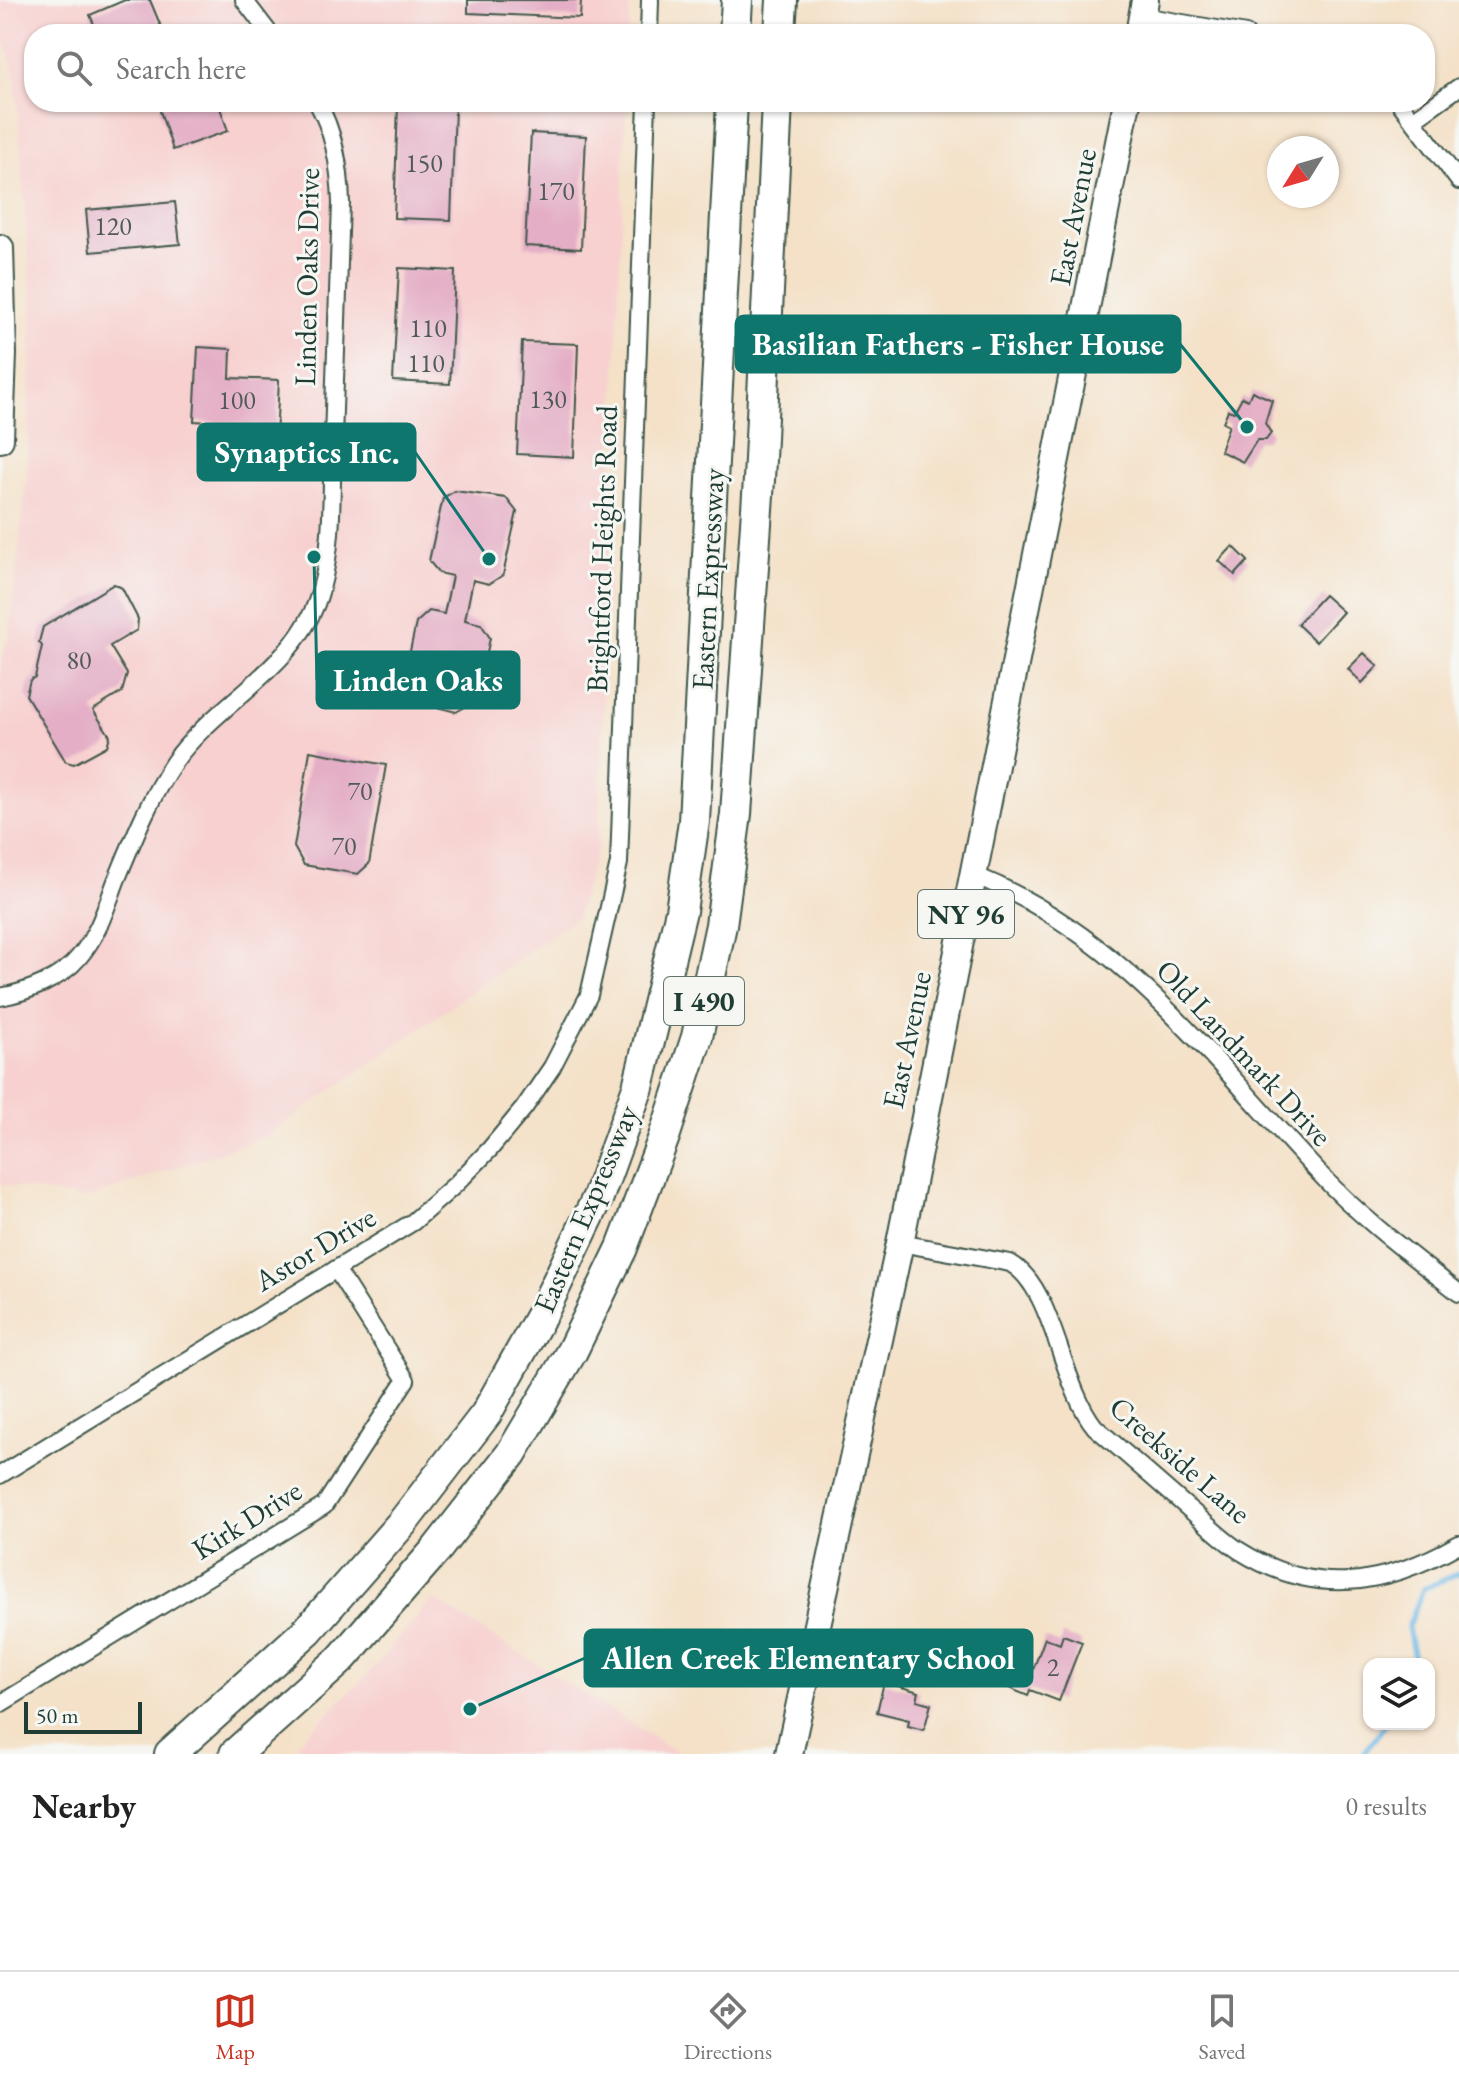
<!DOCTYPE html>
<html lang="en">
<head>
<meta charset="utf-8">
<style>
  :root { --surface:#fff; --page:#f6f6f6; --text:#222; --muted:#767676; --line:#e0e0e0; --accent:#c8321e }
  body { margin:0; font-family:"EB Garamond",serif; background:var(--page); color:var(--text) }
  .controls { position:absolute; right:24px; bottom:24px; display:grid; overflow:hidden; border-radius:16px; box-shadow:0 2px 6px #0004 }
  .controls button { width:72px; height:72px; display:grid; place-items:center; padding:0; border:0; border-bottom:2px solid var(--line); background:var(--surface); color:var(--text); font:40px sans-serif }
  .compass { position:absolute; left:1267px; top:136px; width:72px; height:72px; border-radius:50%; background:var(--surface); box-shadow:0 2px 6px #0004; rotate:233deg }
  .scale { position:absolute; left:24px; bottom:20px; width:118px; box-sizing:border-box; padding-left:8px; border:4px solid #1f3d34; border-top:0; font-size:22px; line-height:28px; white-space:nowrap; color:#1f3d34; -webkit-text-stroke:6px #f6f6f2; paint-order:stroke }
  .list { margin:0; padding:0; list-style:none }
  h2 { display:flex; justify-content:space-between; align-items:center; height:104px; margin:0; padding:0 32px; font-size:34px }
  h2 small { font-size:26px; font-weight:400; color:var(--muted) }
  .icon { flex:none; width:44px; height:44px; fill:none; stroke:currentColor; stroke-width:2; stroke-linecap:round; stroke-linejoin:round }
  .map { position:relative; flex:none; width:1459px; height:1754px; overflow:hidden }
  .search { position:absolute; background:var(--surface); box-shadow:0 2px 6px #0004; left:24px; right:24px; top:24px; height:88px; display:flex; align-items:center; gap:20px; box-sizing:border-box; padding:0 28px; border-radius:32px; color:var(--muted); font-size:30px }
  .sheet { height:216px; background:var(--surface) }
  nav { display:flex; justify-content:space-around; align-items:center; box-sizing:border-box; height:112px; border-top:2px solid var(--line); background:var(--surface); font-size:22px; color:var(--muted) }
  nav a { display:grid; justify-items:center; gap:4px }
  nav .on { color:var(--accent) }
  .map>svg:first-child { display:block }
  .built { fill:#f7d0cf }
  .lines { fill:none; stroke-linecap:round; stroke-linejoin:round }
  .stream { stroke:#6cb8e6; stroke-width:5 }
  .building { fill:#e4afc6 }
  .street-casing { stroke:#3f564a; stroke-width:20 }
  .primary-casing { stroke:#3f564a; stroke-width:30 }
  .highway-casing { stroke:#3f564a; stroke-width:34 }
  .street { stroke:#fff; stroke-width:16 }
  .primary { stroke:#fff; stroke-width:26 }
  .highway { stroke:#fff; stroke-width:30 }
  .labels { text-anchor:middle; stroke-width:6; stroke-linejoin:round; paint-order:stroke }
  .number-label { font-size:26px; fill:#505a58 }
  .shield { fill:#f6f6f2; stroke:#60746d; stroke-width:2 }
  .shield-label { font-size:28px; font-weight:bold; fill:#1f3d34 }
  .street-label { font-size:30px; fill:#1f3d34; stroke:#f6f6f2 }
  .leader { fill:none; stroke:#0f766e; stroke-width:3 }
  .callout-dot { fill:#0f766e; stroke:#f6f6f2; stroke-width:3 }
  .callout { fill:#0f766e; stroke:#0f766e; stroke-width:3 }
  .callout-label { font-size:32px; text-anchor:middle; font-weight:bold; fill:#fff }
</style>
</head>
<body>
<div class="map">
<svg width="1459" height="1754" viewBox="0 0 1459 1754">
  <rect width="100%" height="100%" fill="#f6f6f2"/>
  <filter id="ink" filterUnits="userSpaceOnUse"><feTurbulence type="fractalNoise" baseFrequency=".0125" numOctaves="2"/><feDisplacementMap in="SourceGraphic" scale="16" xChannelSelector="R" yChannelSelector="G"/><feConvolveMatrix kernelMatrix="1 2 1 2 8 2 1 2 1" color-interpolation-filters="sRGB"/></filter>
  <filter id="wash" filterUnits="userSpaceOnUse"><feTurbulence type="fractalNoise" baseFrequency=".006" numOctaves="4" result="noise"/><feDisplacementMap in="SourceGraphic" scale="32" xChannelSelector="R" yChannelSelector="G"/><feGaussianBlur stdDeviation="1.8" result="paint"/><feColorMatrix in="noise" values="0 0 0 0 0 0 0 0 0 0 0 0 0 0 0 0 0 1.4 0 .05"/><feComposite in="paint" operator="in"/></filter>
  <g filter="url(#wash)">
    <rect width="100%" height="100%" fill="#f4e1c8"/>
    <g class="built">
      <path d="M 0,0 L 630,0 L 629,34 L 34,34 L 34,102 L 626,102 L 598,845 L 576,918 L 267,1136 L 85,1199 L 0,1184 L 0,664 L 9,637 L 27,477 L 32,305 L 15,75 L 0,25 Z"/>
      <path d="M 433,1599 L 680,1754 L 306,1754 L 297,1744 L 369,1673 Z"/>
    </g>
    <g class="lines">
      <g class="stream">
        <path d="M 1415,1664 L 1408,1627 L 1423,1589 L 1459,1573"/>
        <path d="M 1363,1754 L 1386,1724"/>
      </g>
    </g>
    <g id="blocks">
      <g class="building">
        <path d="M 125,0 L 150,0 L 164,34 L 98,34 L 90,15 Z"/>
        <path d="M 468,0 L 581,0 L 580,18 L 468,13 Z"/>
        <path d="M 177,102 L 218,102 L 228,131 L 173,150 L 159,108 Z"/>
        <path d="M 398,105 L 455,107 L 451,220 L 394,218 Z"/>
        <path d="M 531,133 L 586,136 L 581,249 L 525,246 Z"/>
        <path d="M 175,202 L 180,244 L 90,252 L 86,210 Z"/>
        <path d="M 399,268 L 455,271 L 450,384 L 393,381 Z"/>
        <path d="M 522,342 L 578,344 L 574,457 L 517,454 Z"/>
        <path d="M 198,347 L 231,349 L 230,378 L 279,380 L 275,457 L 240,455 L 242,424 L 194,421 Z"/>
        <path d="M 1252,391 L 1272,400 L 1265,423 L 1271,433 L 1266,440 L 1257,440 L 1243,462 L 1220,451 L 1229,425 L 1223,422 L 1228,410 L 1234,412 L 1242,397 L 1248,400 Z"/>
        <path d="M 455,491 L 506,498 L 517,512 L 503,575 L 489,584 L 473,580 L 465,620 L 481,624 L 490,638 L 477,700 L 456,712 L 413,701 L 403,684 L 416,623 L 429,611 L 444,614 L 452,576 L 439,573 L 429,561 L 443,498 Z"/>
        <path d="M 1233,546 L 1248,561 L 1235,575 L 1219,561 Z"/>
        <path d="M 114,584 L 122,588 L 138,619 L 137,630 L 110,646 L 127,674 L 122,692 L 93,710 L 110,736 L 107,746 L 74,764 L 66,762 L 26,695 L 30,680 L 35,677 L 42,646 L 39,642 L 43,627 Z"/>
        <path d="M 1324,595 L 1343,612 L 1316,642 L 1297,624 Z"/>
        <path d="M 1364,653 L 1378,666 L 1362,683 L 1348,669 Z"/>
        <path d="M 310,751 L 386,765 L 369,864 L 358,874 L 304,865 L 294,847 Z"/>
        <path d="M 1063,1635 L 1082,1642 L 1059,1701 L 1030,1690 L 1028,1696 L 1009,1688 L 1018,1664 L 1033,1670 L 1045,1638 L 1060,1644 Z"/>
        <path d="M 884,1682 L 919,1692 L 917,1700 L 931,1704 L 924,1730 L 908,1726 L 909,1720 L 877,1712 Z"/>
      </g>
    </g>
  </g>
  <g filter="url(#ink)">
    <use href="#blocks" fill-opacity="0" stroke="#3f564a" stroke-width="2"/>
    <g class="lines">
      <defs>
        <g id="street">
          <path d="M 244,0 L 270,34"/>
          <path d="M 1142,16 L 1246,34"/>
          <path d="M 649,34 L 650,0"/>
          <path d="M 1399,102 L 1459,181"/>
          <path d="M 1414,119 L 1459,87"/>
          <path d="M 974,875 C 1121,934 1215,1063 1320,1174 C 1362,1219 1411,1255 1459,1293"/>
          <path d="M 0,997 C 28,992 61,979 79,957 C 98,935 106,908 116,881 C 133,840 149,799 174,762 C 218,700 300,667 321,589 C 334,541 331,488 333,439 C 336,360 338,282 341,203 C 340,168 335,133 317,102"/>
          <path d="M 900,1243 L 1010,1263 C 1054,1287 1060,1384 1095,1427 C 1126,1454 1157,1481 1188,1508 C 1205,1522 1221,1539 1240,1551 C 1315,1598 1385,1586 1459,1544"/>
          <path d="M 0,1475 L 413,1222 L 456,1184 L 490,1149 L 524,1108 L 552,1067 L 589,995 L 619,863 L 647,102"/>
          <path d="M 0,1704 L 324,1506 L 406,1380 L 336,1269"/>
        </g>
        <g id="primary">
          <path d="M 1139,34 L 1145,0"/>
          <path d="M 0,248 L 3,354 L 0,439"/>
          <path d="M 789,1754 L 900,1243 L 1127,102"/>
        </g>
        <g id="highway">
          <path d="M 735,34 L 737,0"/>
          <path d="M 780,34 L 782,0"/>
          <path d="M 170,1754 L 308,1630 L 403,1522 L 486,1414 L 543,1312 L 598,1197 L 638,1087 L 681,911 L 694,821 L 732,102"/>
          <path d="M 235,1754 L 341,1659 L 436,1550 L 511,1454 L 572,1351 L 622,1248 L 664,1137 L 697,1037 L 721,925 L 736,814 L 759,480 L 777,102"/>
        </g>
      </defs>
      <use href="#street" class="street-casing"/>
      <use href="#primary" class="primary-casing"/>
      <use href="#highway" class="highway-casing"/>
      <use href="#street" class="street"/>
      <use href="#primary" class="primary"/>
      <use href="#highway" class="highway"/>
    </g>
  </g>
  <g class="labels">
    <g class="number-label">
      <text x="424" y="172">150</text>
      <text x="556" y="200">170</text>
      <text x="113" y="235">120</text>
      <text x="428" y="337">110</text>
      <text x="426" y="372">110</text>
      <text x="548" y="408">130</text>
      <text x="237" y="409">100</text>
      <text x="79" y="669">80</text>
      <text x="360" y="800">70</text>
      <text x="344" y="855">70</text>
      <text x="1053" y="1676">2</text>
    </g>
    <g class="shield">
      <rect x="918" y="890" width="96" height="48" rx="6"/>
      <rect x="664" y="977" width="80" height="48" rx="6"/>
    </g>
    <g class="shield-label">
      <text x="966" y="924">NY 96</text>
      <text x="704" y="1011">I 490</text>
    </g>
    <g class="street-label">
      <text transform="translate(1073 217) rotate(-79)" y="10">East Avenue</text>
      <text transform="translate(307 277) rotate(-89)" y="10">Linden Oaks Drive</text>
      <text transform="translate(602 549) rotate(-88)" y="10">Brightford Heights Road</text>
      <text transform="translate(708 579) rotate(-87)" y="10">Eastern Expressway</text>
      <text transform="translate(907 1040) rotate(-78)" y="10">East Avenue</text>
      <text transform="translate(1244 1053) rotate(47)" y="10">Old Landmark Drive</text>
      <text transform="translate(586 1209) rotate(-67)" y="10">Eastern Expressway</text>
      <text transform="translate(315 1249) rotate(-31)" y="10">Astor Drive</text>
      <text transform="translate(1180 1460) rotate(41)" y="10">Creekside Lane</text>
      <text transform="translate(247 1520) rotate(-32)" y="10">Kirk Drive</text>
    </g>
  </g>
  <path class="leader" d="M1247 427L1180 344M489 559L415 452M314 557L317 680M470 1709L585 1658"/>
  <g class="callout-dot">
    <circle cx="1247" cy="427" r="8"/>
    <circle cx="489" cy="559" r="8"/>
    <circle cx="314" cy="557" r="8"/>
    <circle cx="470" cy="1709" r="8"/>
  </g>
  <g class="callout">
    <rect x="736" y="316" width="444" height="56" rx="8"/>
    <rect x="198" y="424" width="217" height="56" rx="8"/>
    <rect x="317" y="652" width="202" height="56" rx="8"/>
    <rect x="585" y="1630" width="447" height="56" rx="8"/>
  </g>
  <g class="callout-label">
    <text x="958" y="355">Basilian Fathers - Fisher House</text>
    <text x="307" y="463">Synaptics Inc.</text>
    <text x="418" y="691">Linden Oaks</text>
    <text x="808" y="1669">Allen Creek Elementary School</text>
  </g>
</svg>
<div class="controls">
<button><svg class="icon" aria-label="layers" viewBox="0 0 24 24"><path d="M12 4l9 5-9 5-9-5zM3 14l9 5 9-5"/></svg></button>
</div>
<svg class="compass" viewBox="-18 -18 36 36"><path d="M0-13l5 13h-10z" fill="#e53935"/><path d="M0 13l5-13h-10z" fill="#767676"/></svg>
<div class="scale">50 m</div>
<div class="search"><svg class="icon" aria-label="search" viewBox="0 0 24 24"><circle cx="10" cy="10" r="6"/><path d="M15 15l6 6"/></svg>Search here</div>
</div>
<section class="sheet">
<h2>Nearby<small>0 results</small></h2>
<ul class="list">
</ul>
</section>
<nav>
<a class="on"><svg class="icon" aria-label="map" viewBox="0 0 24 24"><path d="M3 6l6-2 6 2 6-2v14l-6 2-6-2-6 2zM9 4v14M15 6v14"/></svg>Map</a>
<a><svg class="icon" aria-label="directions" viewBox="0 0 24 24"><path d="M12 3l9 9-9 9-9-9zM9 14v-3h6M13 9l2 2-2 2"/></svg>Directions</a>
<a><svg class="icon" aria-label="saved" viewBox="0 0 24 24"><path d="M7 4h10v16l-5-4-5 4z"/></svg>Saved</a>
</nav>
</body>
</html>
